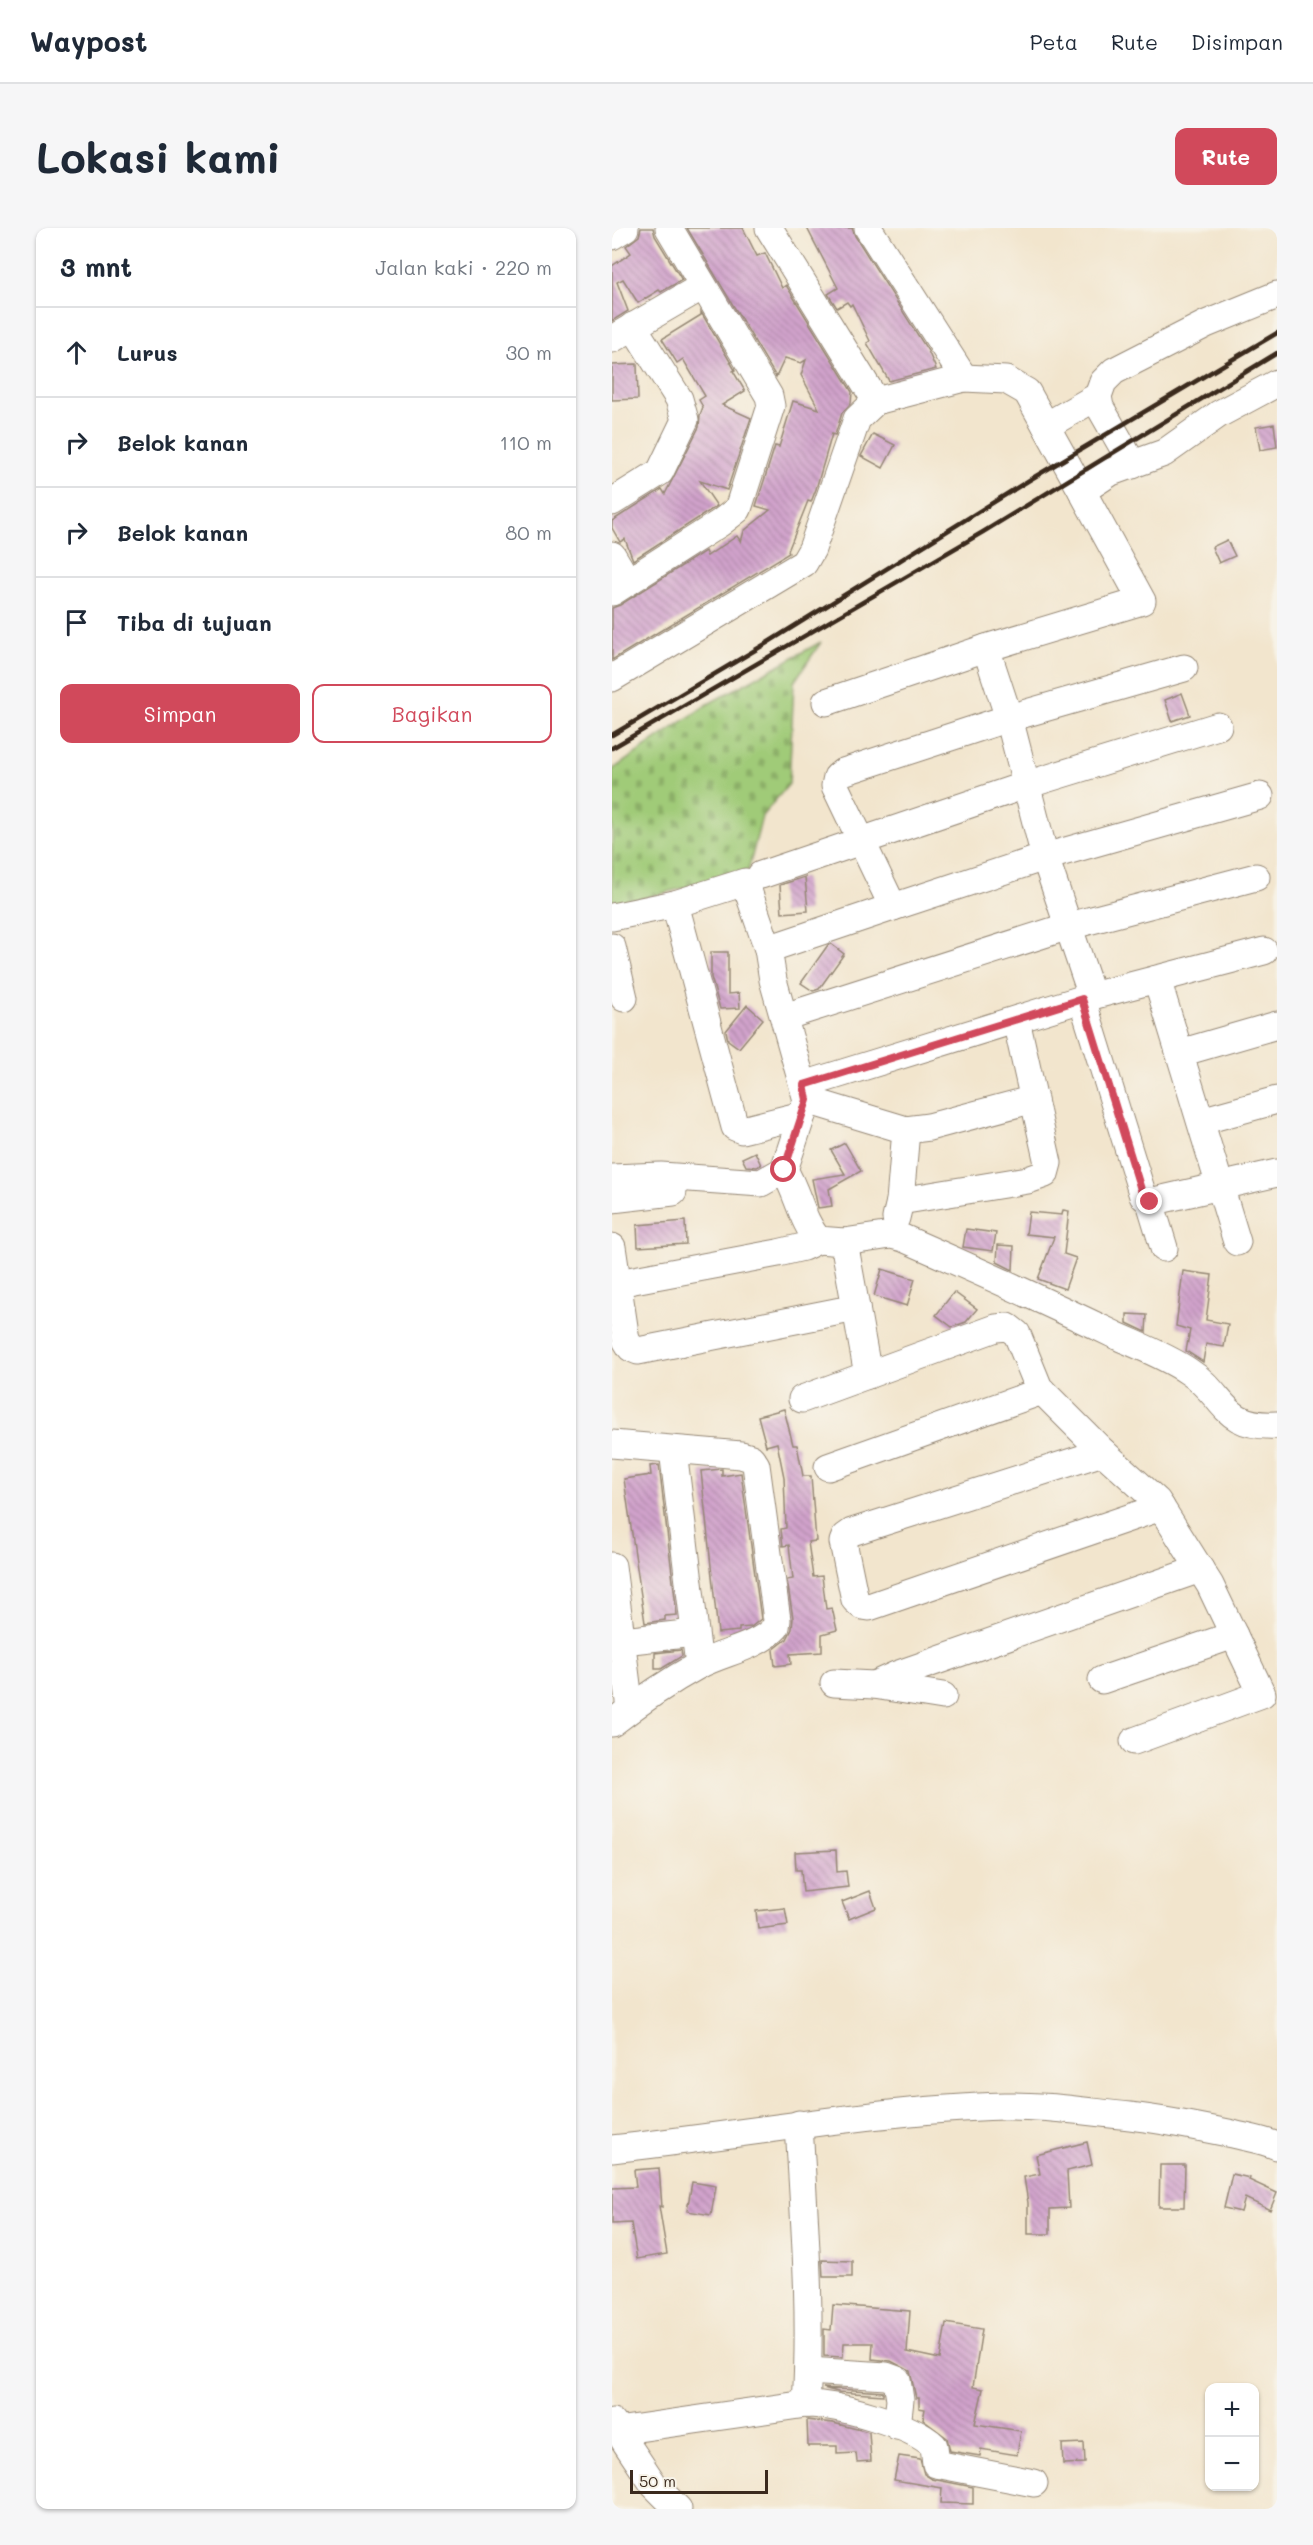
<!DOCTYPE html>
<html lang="id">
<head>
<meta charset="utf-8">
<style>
  :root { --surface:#fff; --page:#f6f6f7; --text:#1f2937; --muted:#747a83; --line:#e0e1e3; --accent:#d1495b }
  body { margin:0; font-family:Mali,sans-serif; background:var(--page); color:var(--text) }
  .controls { position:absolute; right:18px; bottom:18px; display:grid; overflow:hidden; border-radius:12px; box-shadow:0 2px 4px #0004 }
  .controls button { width:54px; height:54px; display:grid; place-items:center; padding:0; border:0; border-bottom:2px solid var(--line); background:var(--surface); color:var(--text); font:30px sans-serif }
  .scale { position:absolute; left:18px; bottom:15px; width:138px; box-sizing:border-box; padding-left:6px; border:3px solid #3b2a1e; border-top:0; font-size:16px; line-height:21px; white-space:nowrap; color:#3b2a1e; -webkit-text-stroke:4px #f7f3e8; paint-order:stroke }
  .stop { position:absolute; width:18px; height:18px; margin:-14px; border:4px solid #d1495b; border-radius:50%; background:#fff }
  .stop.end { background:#d1495b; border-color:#fff; box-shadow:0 2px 6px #0008 }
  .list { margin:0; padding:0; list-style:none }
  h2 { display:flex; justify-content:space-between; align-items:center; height:78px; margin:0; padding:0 24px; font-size:26px }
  h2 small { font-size:20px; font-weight:400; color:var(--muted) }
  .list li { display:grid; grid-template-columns:39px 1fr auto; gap:18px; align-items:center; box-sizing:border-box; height:90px; padding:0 24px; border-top:2px solid var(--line) }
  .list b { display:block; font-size:22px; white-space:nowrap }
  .list em { font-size:20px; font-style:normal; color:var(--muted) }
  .actions { display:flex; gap:12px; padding:18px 24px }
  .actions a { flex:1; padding:14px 0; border:2px solid var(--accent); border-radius:12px; text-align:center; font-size:21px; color:var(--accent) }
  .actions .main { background:var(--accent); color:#fff }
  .icon { flex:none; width:33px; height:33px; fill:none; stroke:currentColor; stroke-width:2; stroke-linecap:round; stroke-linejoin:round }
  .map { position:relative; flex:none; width:665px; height:2281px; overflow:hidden; border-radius:12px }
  header { display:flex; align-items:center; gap:36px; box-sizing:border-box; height:84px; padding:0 30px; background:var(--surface); border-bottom:2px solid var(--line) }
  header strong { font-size:28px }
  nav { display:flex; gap:33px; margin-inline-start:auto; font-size:21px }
  .intro { display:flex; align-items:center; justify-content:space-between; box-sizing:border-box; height:144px; padding:0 36px }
  h1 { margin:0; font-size:42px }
  .button { padding:15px 27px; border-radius:12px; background:var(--accent); color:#fff; font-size:21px; font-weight:700 }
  main { display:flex; gap:36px; padding:0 36px }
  aside { flex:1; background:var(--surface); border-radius:12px; box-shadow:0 2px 4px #0004 }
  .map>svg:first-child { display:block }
  .cemetery { fill:url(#cemetery-stones); stroke:#6e7a4b; stroke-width:1.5 }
  .building { fill:url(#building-back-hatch) }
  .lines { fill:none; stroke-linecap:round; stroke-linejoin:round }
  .minor-casing { stroke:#968876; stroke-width:29 }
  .minor { stroke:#fff; stroke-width:27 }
  .rail { stroke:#3b2a1e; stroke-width:4.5 }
  .route { stroke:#d1495b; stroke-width:8 }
</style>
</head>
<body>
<header>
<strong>Waypost</strong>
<nav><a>Peta</a><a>Rute</a><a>Disimpan</a></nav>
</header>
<div class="intro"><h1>Lokasi kami</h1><a class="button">Rute</a></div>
<main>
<aside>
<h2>3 mnt<small>Jalan kaki · 220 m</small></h2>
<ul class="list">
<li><svg class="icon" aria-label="ahead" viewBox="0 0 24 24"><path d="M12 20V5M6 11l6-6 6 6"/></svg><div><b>Lurus</b></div><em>30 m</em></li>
<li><svg class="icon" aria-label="right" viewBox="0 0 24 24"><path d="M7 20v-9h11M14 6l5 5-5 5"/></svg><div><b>Belok kanan</b></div><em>110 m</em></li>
<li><svg class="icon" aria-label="right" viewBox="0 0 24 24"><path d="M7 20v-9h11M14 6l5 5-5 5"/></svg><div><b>Belok kanan</b></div><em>80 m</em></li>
<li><svg class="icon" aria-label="arrive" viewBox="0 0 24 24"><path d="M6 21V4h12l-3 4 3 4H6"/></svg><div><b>Tiba di tujuan</b></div></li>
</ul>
<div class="actions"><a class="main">Simpan</a><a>Bagikan</a></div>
</aside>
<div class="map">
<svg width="665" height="2281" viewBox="0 0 665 2281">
  <defs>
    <pattern id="cemetery-stones" width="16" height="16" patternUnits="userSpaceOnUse" patternTransform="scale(1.5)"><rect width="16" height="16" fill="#a0cb78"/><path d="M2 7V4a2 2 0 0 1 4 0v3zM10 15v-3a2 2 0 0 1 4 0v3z" fill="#8bae67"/></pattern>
    <pattern id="building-back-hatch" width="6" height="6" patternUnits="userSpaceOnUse" patternTransform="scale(1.5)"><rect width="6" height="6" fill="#d1a3cc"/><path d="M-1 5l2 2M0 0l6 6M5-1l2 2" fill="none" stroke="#ab85a5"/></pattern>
  </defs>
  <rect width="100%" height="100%" fill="#f7f3e8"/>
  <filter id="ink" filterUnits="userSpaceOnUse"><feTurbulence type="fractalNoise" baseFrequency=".0167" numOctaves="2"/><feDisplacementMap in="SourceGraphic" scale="12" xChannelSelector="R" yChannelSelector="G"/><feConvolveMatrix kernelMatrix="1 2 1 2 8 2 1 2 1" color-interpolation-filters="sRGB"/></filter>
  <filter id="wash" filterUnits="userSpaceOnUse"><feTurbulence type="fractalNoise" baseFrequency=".008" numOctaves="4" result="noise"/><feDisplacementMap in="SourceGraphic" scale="24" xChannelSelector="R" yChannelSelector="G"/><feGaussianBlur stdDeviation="1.35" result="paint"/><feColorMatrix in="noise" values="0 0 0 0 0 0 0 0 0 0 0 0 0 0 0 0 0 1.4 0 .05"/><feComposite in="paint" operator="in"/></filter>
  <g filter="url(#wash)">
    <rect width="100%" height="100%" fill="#f2e5cd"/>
    <path class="cemetery" d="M 209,414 L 182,454 L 177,556 L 150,588 L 136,644 L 0,678 L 0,542 L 96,476 Z"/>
    <g id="blocks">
      <g class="building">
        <path d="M 29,0 L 41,0 L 43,8 L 70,52 L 49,64 L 47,62 L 26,75 L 11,51 L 5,54 L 16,83 L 0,93 L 0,38 L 19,25 L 14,18 L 27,8 Z"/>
        <path d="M 75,0 L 131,0 L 145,28 L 153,25 L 170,60 L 174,57 L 240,164 L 239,175 L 230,185 L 223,207 L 220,206 L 204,261 L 199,274 L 196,273 L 176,323 L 177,325 L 0,432 L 0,380 L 8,377 L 93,323 L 95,328 L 125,308 L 129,314 L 132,303 L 158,282 L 144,278 L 163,218 L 167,219 L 181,173 L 207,181 L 189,147 L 194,132 L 189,135 L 173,130 L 164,149 Z"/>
        <path d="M 195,0 L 240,0 L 243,8 L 316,123 L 324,141 L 277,153 L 255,115 L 258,113 L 240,76 L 238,78 L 235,74 L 225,80 L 216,66 L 226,60 Z"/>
        <path d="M 89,84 L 123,142 L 121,143 L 133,163 L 110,177 L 139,190 L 115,262 L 88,253 L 105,278 L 21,332 L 13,311 L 8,314 L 0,300 L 0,293 L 50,261 L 53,266 L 87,199 L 88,187 L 91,179 L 87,172 L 93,168 L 71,131 L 65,135 L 50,111 L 89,87 Z"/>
        <path d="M 25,136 L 26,171 L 0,172 L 0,137 Z"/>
        <path d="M 662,196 L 665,219 L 648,222 L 644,199 Z"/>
        <path d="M 261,206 L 283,217 L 271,240 L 249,228 Z"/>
        <path d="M 615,312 L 623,328 L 607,335 L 600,319 Z"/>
        <path d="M 570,465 L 578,487 L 560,493 L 553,472 Z"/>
        <path d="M 193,649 L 196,683 L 170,685 L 168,657 Z"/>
        <path d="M 219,716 L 232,726 L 207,761 L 201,763 L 189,755 L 216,717 Z"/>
        <path d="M 99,724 L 116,724 L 116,766 L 127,765 L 128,780 L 108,781 L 99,749 Z"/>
        <path d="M 135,777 L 151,791 L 127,820 L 116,812 L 114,803 Z"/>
        <path d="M 233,915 L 249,943 L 217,961 L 220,978 L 206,980 L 200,951 L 233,946 L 219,922 Z"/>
        <path d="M 143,924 L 149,937 L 145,939 L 134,938 L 130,930 Z"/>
        <path d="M 451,982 L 457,983 L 452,1026 L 464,1030 L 453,1061 L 426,1051 L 442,1009 L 414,1006 L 417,984 L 450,987 Z"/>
        <path d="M 73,993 L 74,1016 L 26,1019 L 25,997 Z"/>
        <path d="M 354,1001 L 384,1005 L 381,1023 L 351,1019 Z"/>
        <path d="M 386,1017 L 402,1018 L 401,1042 L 385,1034 Z"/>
        <path d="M 270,1041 L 303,1051 L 295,1078 L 262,1068 Z"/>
        <path d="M 571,1043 L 600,1047 L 594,1092 L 616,1096 L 612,1119 L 594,1116 L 591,1134 L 574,1123 L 578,1102 L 564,1098 Z"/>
        <path d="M 342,1064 L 365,1081 L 354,1094 L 340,1099 L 324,1087 Z"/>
        <path d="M 515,1086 L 535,1087 L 534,1104 L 515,1095 Z"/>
        <path d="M 172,1181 L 181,1217 L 185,1217 L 191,1248 L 199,1248 L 204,1313 L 196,1314 L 201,1349 L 210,1348 L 214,1381 L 220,1380 L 225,1402 L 210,1406 L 210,1424 L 178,1426 L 179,1436 L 163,1438 L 161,1422 L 175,1411 L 180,1401 L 181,1390 L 175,1352 L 181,1351 L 177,1317 L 171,1318 L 169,1301 L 174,1300 L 172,1249 L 165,1215 L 154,1218 L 146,1188 Z"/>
        <path d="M 47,1237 L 65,1387 L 53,1388 L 53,1392 L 33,1395 L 12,1251 L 39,1247 L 38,1238 Z"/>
        <path d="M 110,1241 L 110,1248 L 129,1245 L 149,1391 L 139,1399 L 127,1400 L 127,1403 L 106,1405 L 89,1243 Z"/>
        <path d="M 69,1422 L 70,1428 L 49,1441 L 43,1441 L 43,1425 Z"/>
        <path d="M 224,1622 L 225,1644 L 234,1643 L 236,1659 L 191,1664 L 189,1642 L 184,1642 L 183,1624 Z"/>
        <path d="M 258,1663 L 264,1680 L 237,1691 L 230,1674 Z"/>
        <path d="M 173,1680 L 176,1697 L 146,1701 L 144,1683 Z"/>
        <path d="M 475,1914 L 480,1937 L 455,1943 L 457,1980 L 438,1981 L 438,2006 L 416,2006 L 416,1975 L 412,1949 L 428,1946 L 424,1927 Z"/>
        <path d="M 548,1937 L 573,1937 L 572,1979 L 547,1979 Z"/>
        <path d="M 47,1940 L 50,1979 L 47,1978 L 55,2026 L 25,2031 L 19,1995 L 0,1996 L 0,1960 L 24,1959 L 22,1942 Z"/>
        <path d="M 620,1946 L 638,1950 L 637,1952 L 665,1965 L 658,1982 L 633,1970 L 629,1984 L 612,1980 Z"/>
        <path d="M 80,1954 L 104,1958 L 99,1987 L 75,1983 Z"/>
        <path d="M 210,2032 L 240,2033 L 240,2049 L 211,2049 Z"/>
        <path d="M 221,2077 L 298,2083 L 295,2124 L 328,2131 L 334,2095 L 370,2101 L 361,2159 L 371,2161 L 363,2196 L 409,2203 L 405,2227 L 369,2221 L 368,2228 L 338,2223 L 335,2210 L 311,2192 L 313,2181 L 307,2180 L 307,2170 L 304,2170 L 298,2143 L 279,2133 L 260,2131 L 261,2115 L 232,2115 L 231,2129 L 212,2128 L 212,2101 L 219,2102 Z"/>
        <path d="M 211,2160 L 271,2164 L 271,2167 L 226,2164 Z"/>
        <path d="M 195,2192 L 221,2195 L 257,2204 L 259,2233 L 245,2234 L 244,2225 L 225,2226 L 225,2218 L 196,2218 Z"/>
        <path d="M 472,2215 L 473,2235 L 451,2236 L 450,2216 Z"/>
        <path d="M 287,2228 L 308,2231 L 312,2246 L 320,2251 L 361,2259 L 361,2276 L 329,2275 L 330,2260 L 282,2252 Z"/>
      </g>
    </g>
  </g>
  <g filter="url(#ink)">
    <use href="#blocks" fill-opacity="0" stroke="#968876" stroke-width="1.5"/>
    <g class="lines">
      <defs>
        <g id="minor">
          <path d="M 157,0 L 264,173"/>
          <path d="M 256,0 L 352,150"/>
          <path d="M 0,8 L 13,0"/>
          <path d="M 0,111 L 91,58"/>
          <path d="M 434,198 L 486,168"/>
          <path d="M 521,237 L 488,179 L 486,168 L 491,154 L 502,143 L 594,96 L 665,67"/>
          <path d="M 0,274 L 48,244 L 73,192 L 67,171 L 21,98"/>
          <path d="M 0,327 L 16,354"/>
          <path d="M 0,364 L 108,295 L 126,281 L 159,178 L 157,168 L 57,0"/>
          <path d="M 374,420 L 397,490 L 433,629 L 480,768"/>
          <path d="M 0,450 L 192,335 L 200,321 L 245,191 L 264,173 L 352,150 L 394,152 L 415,164 L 470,263 L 499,244 L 552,225 L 607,186 L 665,155"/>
          <path d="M 214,474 L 374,420 L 530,373 L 470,263"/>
          <path d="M 149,647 L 414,557 L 606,498"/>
          <path d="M 63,676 L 123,899 L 130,902 L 190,887"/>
          <path d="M 281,679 L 433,629 L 648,568"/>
          <path d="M 0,689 L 63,676 L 133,654 L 156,721 L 161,752 L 195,872 L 172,942"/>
          <path d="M 0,719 L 12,770"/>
          <path d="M 156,721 L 281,679 L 223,558 L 225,549 L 231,544 L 397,490 L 572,440"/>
          <path d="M 545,751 L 625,1014"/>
          <path d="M 470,771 L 531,968 L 538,974 L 665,945"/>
          <path d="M 172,789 L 457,698 L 644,649"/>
          <path d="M 568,825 L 665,797"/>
          <path d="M 192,857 L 480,768 L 652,723"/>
          <path d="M 195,872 L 294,902 L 317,899 L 422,871"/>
          <path d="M 589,893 L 665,872"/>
          <path d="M 0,950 L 49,948 L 149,955 L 172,942 C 186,965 189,991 206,1012 L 232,1014 L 279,1007 L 291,1010 C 362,1041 433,1073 503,1107 C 527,1118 554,1128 576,1143 C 614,1167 609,1200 665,1197"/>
          <path d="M 0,971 L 61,964"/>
          <path d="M 288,973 L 416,952 L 433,946 L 436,935 L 404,792"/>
          <path d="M 538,974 L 552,1020"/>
          <path d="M 284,990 L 288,973 L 294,902"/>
          <path d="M 0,1019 L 14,1112 L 19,1120 L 26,1123 L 244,1080 L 232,1014"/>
          <path d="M 6,1055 L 166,1025 L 191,1019 L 206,1012"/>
          <path d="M 244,1080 L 256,1147"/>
          <path d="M 190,1171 L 384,1100 L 396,1099 L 405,1106 L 427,1160 L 491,1224 L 545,1273 L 598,1357 L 650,1466 L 522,1513"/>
          <path d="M 0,1216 L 129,1227 L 139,1230 L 144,1237 L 165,1392 L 164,1399 C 145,1420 110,1424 85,1438 C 56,1454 27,1474 0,1495"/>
          <path d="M 61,1222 L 87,1437"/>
          <path d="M 491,1224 L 240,1304 L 233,1309 L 231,1314 L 243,1372 L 250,1378 L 257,1379 L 549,1279"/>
          <path d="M 216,1239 L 430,1163"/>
          <path d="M 0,1338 L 18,1481"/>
          <path d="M 11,1413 L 82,1405"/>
          <path d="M 490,1452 L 622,1407"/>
          <path d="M 222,1455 L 262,1457"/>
          <path d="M 331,1468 L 262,1457 L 284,1447 L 588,1341"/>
          <path d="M 187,1896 C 192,1989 200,2083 194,2176"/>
          <path d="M 0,1921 C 131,1907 260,1882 392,1878 C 434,1877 476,1884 518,1888 C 553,1892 587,1899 621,1906 C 636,1910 651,1912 665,1918"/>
          <path d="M 196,2143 L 274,2148 L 285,2152 L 288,2172 L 285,2198"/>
          <path d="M 0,2194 L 42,2257 L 66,2281"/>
          <path d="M 5,2203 L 194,2176 C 225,2176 299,2196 322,2218 L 324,2236 L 422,2255"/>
        </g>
      </defs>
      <use href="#minor" class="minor-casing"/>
      <use href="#minor" class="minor"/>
      <g class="rail">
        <path d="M 0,507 L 155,415 L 419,251 L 665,105"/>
        <path d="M 0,520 L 371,304 L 665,125"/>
      </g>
    </g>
  </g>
  <g class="lines" filter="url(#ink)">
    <path class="route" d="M 172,942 L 195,872 L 192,857 L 470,771 L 531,968 L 538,974"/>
  </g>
</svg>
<div class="controls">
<button>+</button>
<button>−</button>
</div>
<div class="scale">50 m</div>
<div class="stop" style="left:172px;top:942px"></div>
<div class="stop end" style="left:538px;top:974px"></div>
</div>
</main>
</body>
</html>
